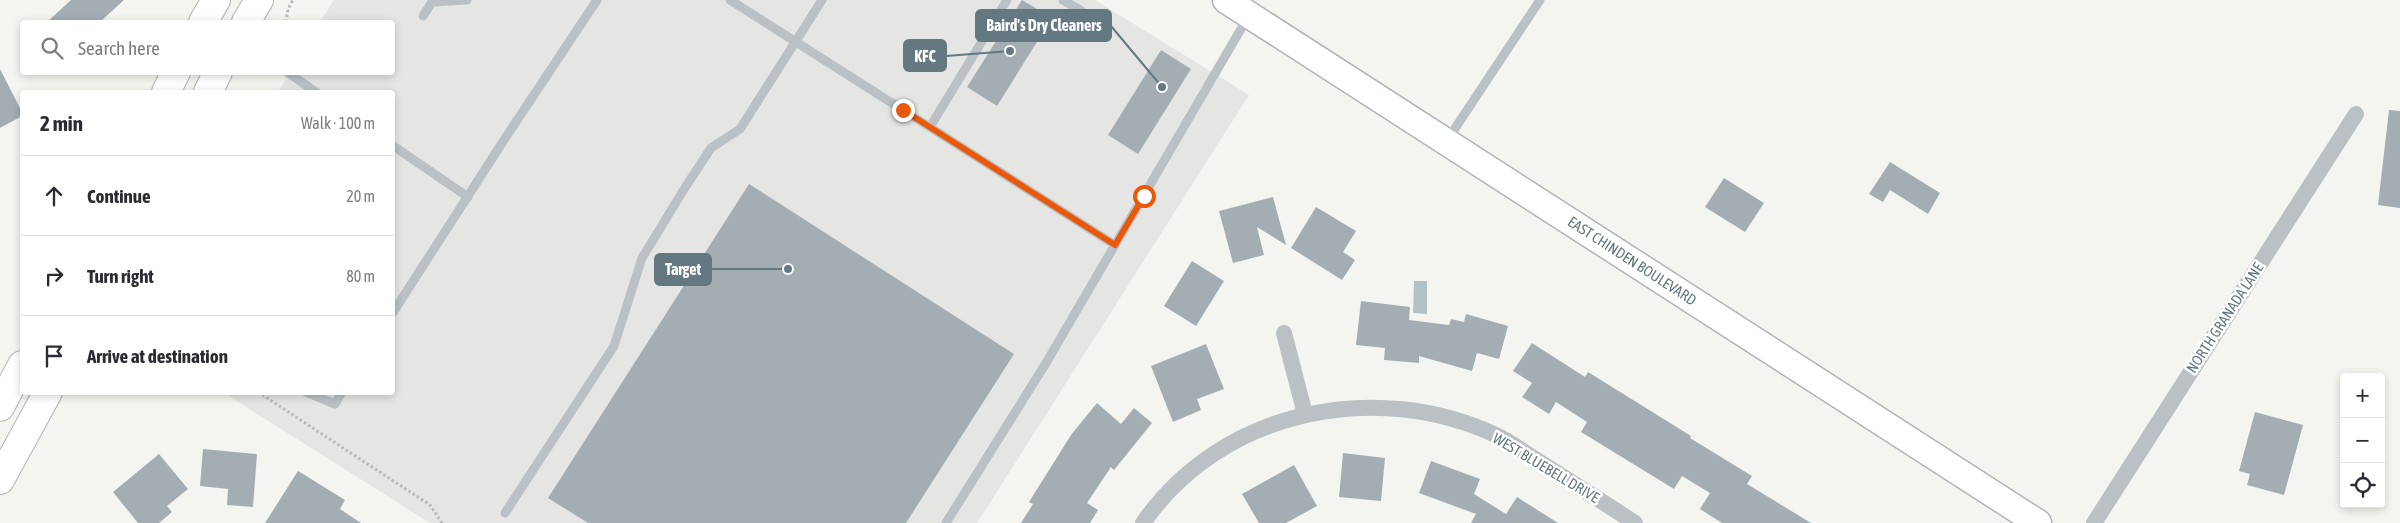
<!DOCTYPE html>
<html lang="en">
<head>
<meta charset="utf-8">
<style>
  :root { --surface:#fff; --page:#f2f2f3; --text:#2b2b33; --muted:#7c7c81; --line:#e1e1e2 }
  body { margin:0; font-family:"Asap Condensed",sans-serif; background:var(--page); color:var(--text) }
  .controls { position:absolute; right:15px; bottom:15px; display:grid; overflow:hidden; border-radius:5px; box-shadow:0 2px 8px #0003 }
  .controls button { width:45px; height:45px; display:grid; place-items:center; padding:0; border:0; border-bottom:1px solid var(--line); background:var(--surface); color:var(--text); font:25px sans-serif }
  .stop { position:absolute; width:15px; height:15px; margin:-11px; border:4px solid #ea580c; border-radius:50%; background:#fff }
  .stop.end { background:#ea580c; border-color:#fff; box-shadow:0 1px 5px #0008 }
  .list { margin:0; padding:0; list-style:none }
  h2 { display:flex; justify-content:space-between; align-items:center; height:65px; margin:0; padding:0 20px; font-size:21px }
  h2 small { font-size:16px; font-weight:400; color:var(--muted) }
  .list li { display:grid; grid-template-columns:32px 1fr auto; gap:15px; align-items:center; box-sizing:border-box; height:80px; padding:0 20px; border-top:1px solid var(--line) }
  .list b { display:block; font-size:19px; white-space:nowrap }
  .list em { font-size:16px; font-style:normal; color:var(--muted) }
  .icon { flex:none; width:28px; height:28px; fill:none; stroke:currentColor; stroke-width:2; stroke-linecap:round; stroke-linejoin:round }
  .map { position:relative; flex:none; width:2400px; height:523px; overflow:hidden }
  .search { position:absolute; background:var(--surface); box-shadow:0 2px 8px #0003; left:20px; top:20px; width:375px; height:55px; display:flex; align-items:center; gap:12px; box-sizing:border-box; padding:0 18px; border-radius:5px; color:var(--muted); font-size:19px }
  .panel { position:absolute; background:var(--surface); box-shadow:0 2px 8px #0003; left:20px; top:90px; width:375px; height:305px; border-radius:5px }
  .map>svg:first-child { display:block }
  .built { fill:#e5e5e4 }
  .water { fill:#b2c2c4 }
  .building { fill:#a4aeb2 }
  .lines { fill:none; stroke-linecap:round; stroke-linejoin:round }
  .primary-casing { stroke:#aeb4b7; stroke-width:29 }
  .highway-casing { stroke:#b0b5b7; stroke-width:30 }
  .path { stroke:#b7babc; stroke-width:3; stroke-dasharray:2.5 2.5; stroke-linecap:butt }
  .lane { stroke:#bac0c3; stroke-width:9 }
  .street { stroke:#bac0c3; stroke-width:16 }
  .primary { stroke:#fff; stroke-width:26 }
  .highway { stroke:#fff; stroke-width:28 }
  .route { stroke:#ea580c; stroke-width:6 }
  .labels { text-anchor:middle; stroke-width:5; stroke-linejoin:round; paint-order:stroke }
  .street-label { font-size:15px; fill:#647881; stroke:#fff }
  .leader { fill:none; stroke:#647881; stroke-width:2 }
  .callout-dot { fill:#647881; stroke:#fff; stroke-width:2 }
  .callout { fill:#647881; stroke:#647881; stroke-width:2 }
  .callout-label { font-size:16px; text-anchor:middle; font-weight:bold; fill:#fff }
</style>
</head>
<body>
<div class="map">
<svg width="2400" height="523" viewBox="0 0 2400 523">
  <rect width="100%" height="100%" fill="#f4f4f0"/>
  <path class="built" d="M 334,0 L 1095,0 L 1249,95 L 977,523 L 430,523 L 224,393 L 392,392 L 392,92 L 278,92 L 290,73 L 392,72 L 392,22 L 320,22 Z"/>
  <path class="water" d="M 1414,281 L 1427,281 L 1427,314 L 1413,313 Z"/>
  <g class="building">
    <path d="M 71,0 L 124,0 L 100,22 L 47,22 Z"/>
    <path d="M 1022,0 L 1052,18 L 997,106 L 967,87 Z"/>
    <path d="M 1161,50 L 1191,69 L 1138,154 L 1108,135 Z"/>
    <path d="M 0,69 L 22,112 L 22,116 L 0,128 Z"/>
    <path d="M 2389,110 L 2400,111 L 2400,208 L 2378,205 Z"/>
    <path d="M 1890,162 L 1940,193 L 1928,214 L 1890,190 L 1883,202 L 1869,194 Z"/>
    <path d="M 1724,178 L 1764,203 L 1745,232 L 1705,207 Z"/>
    <path d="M 749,184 L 1014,354 L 906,523 L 588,523 L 548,498 Z"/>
    <path d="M 1273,197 L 1286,245 L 1257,227 L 1264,255 L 1233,263 L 1219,211 Z"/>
    <path d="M 1316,207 L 1356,231 L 1343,252 L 1355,260 L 1342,280 L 1291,248 Z"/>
    <path d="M 1192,261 L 1224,281 L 1196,326 L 1164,306 Z"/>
    <path d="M 1361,301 L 1410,307 L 1409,320 L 1449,325 L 1451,319 L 1464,322 L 1466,314 L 1508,326 L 1499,359 L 1477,353 L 1472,371 L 1419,356 L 1419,363 L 1384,360 L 1385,348 L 1356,345 Z"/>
    <path d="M 1532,343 L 1585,377 L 1588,372 L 1691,436 L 1690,438 L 1752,476 L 1747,484 L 1811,523 L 1722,523 L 1700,509 L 1710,493 L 1682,476 L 1674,489 L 1581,432 L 1587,422 L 1556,402 L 1549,414 L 1522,397 L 1532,383 L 1513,371 Z"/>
    <path d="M 1206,344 L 1224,389 L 1197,399 L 1201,410 L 1173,422 L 1151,366 Z"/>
    <path d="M 1097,403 L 1121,424 L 1134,408 L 1152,423 L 1114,470 L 1111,467 L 1087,503 L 1098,510 L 1090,523 L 1021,523 L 1033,504 L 1029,502 L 1071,435 Z"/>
    <path d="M 2255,412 L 2303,425 L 2284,495 L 2247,485 L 2250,474 L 2239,471 Z"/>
    <path d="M 203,449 L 257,454 L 253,507 L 227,505 L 228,489 L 200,486 Z"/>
    <path d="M 1343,453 L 1385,458 L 1381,501 L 1339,497 Z"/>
    <path d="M 159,454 L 188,489 L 167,506 L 172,512 L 159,523 L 138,523 L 113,492 Z"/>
    <path d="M 1431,461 L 1480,479 L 1474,494 L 1506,514 L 1517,497 L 1558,523 L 1471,523 L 1476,514 L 1419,493 Z"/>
    <path d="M 1294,465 L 1317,506 L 1286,523 L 1259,523 L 1242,494 Z"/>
    <path d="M 298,471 L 345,500 L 340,509 L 361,523 L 265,523 Z"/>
  </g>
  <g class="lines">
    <defs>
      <path id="primary" d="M 1226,0 L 2038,523"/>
      <g id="highway">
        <path d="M 203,22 L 216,0"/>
        <path d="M 246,22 L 259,0"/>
        <path d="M 166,92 L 176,72"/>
        <path d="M 208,92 L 218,72"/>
        <path d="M 0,407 L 22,365"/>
        <path d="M 0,480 L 48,392"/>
      </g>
    </defs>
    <use href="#primary" class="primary-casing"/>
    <use href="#highway" class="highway-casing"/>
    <g class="path">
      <path d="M 286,22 L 288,9 L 293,0"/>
      <path d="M 258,392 L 430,505 L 442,523"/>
    </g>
    <g class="lane">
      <path d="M 730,0 L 1115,245"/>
      <path d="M 1063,0 L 1080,10 L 1091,23 L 1090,32"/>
      <path d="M 423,16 L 432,2 L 467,0"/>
      <path d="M 287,72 L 316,92"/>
      <path d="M 930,127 L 1007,0"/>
      <path d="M 1448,139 L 1540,0"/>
      <path d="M 392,145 L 468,197"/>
      <path d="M 392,314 L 504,140 L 597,0"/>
      <path d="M 306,392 L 335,404 L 342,392"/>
      <path d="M 505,513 L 614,346 L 642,258 L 686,186 L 711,148 L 740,129 L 822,0"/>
      <path d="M 946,523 L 1046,363 L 1248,17"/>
    </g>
    <g class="street">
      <path d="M 1284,333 L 1305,414"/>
      <path d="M 1143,523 C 1221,410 1376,378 1498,436 C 1514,444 1528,455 1543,464 C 1574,484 1605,503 1635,523"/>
      <path d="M 2094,523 L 2356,114"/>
    </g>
    <use href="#primary" class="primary"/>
    <use href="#highway" class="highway"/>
  </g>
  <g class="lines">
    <path class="route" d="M 903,110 L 1115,245 L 1144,196"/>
  </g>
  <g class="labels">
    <g class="street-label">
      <text transform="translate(1632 261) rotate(33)" y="5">EAST CHINDEN BOULEVARD</text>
      <text transform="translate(2225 318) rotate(-57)" y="5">NORTH GRANADA LANE</text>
      <text transform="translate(1546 468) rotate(31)" y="5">WEST BLUEBELL DRIVE</text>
    </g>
  </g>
  <path class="leader" d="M1162 87L1111 26M1010 51L946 56M788 269L711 269"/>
  <g class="callout-dot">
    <circle cx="1162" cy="87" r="5"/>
    <circle cx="1010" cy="51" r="5"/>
    <circle cx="788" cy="269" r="5"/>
  </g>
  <g class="callout">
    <rect x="976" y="10" width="135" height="31" rx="5"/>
    <rect x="904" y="40" width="42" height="31" rx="5"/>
    <rect x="655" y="254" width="56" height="31" rx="5"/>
  </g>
  <g class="callout-label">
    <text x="1044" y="31">Baird's Dry Cleaners</text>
    <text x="925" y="62">KFC</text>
    <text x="683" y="275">Target</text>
  </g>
</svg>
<div class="controls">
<button>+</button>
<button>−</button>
<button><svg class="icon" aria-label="locate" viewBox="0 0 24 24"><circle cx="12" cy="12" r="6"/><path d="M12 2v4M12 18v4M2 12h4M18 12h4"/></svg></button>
</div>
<div class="stop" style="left:1144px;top:196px"></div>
<div class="stop end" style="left:903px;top:110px"></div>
<div class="search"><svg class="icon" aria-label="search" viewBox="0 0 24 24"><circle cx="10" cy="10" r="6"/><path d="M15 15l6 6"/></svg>Search here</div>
<section class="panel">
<h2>2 min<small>Walk · 100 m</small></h2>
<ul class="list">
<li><svg class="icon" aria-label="ahead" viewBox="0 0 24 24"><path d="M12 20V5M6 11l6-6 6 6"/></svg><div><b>Continue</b></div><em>20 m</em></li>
<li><svg class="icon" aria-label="right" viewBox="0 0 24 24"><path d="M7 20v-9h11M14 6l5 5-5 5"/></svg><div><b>Turn right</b></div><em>80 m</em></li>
<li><svg class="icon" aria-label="arrive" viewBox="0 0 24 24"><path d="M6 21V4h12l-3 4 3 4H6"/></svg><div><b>Arrive at destination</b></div></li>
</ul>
</section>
</div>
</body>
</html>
